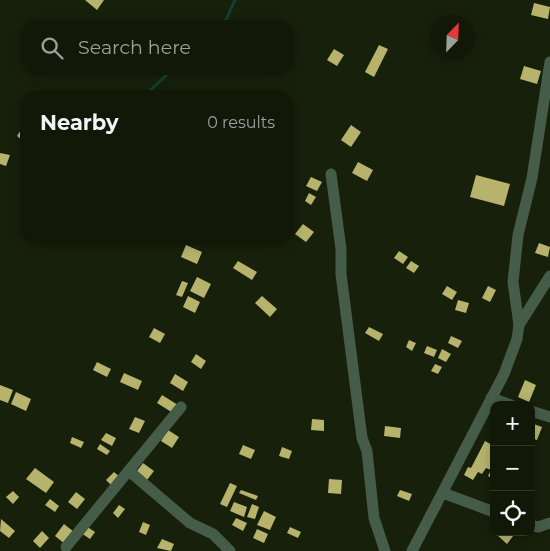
<!DOCTYPE html>
<html lang="en">
<head>
<meta charset="utf-8">
<style>
  :root { --surface:#111808; --page:#1e2516; --text:#f1f3f6; --muted:#9ca09c; --line:#303729 }
  body { margin:0; font-family:Montserrat,sans-serif; background:var(--page); color:var(--text) }
  .controls { position:absolute; right:15px; bottom:15px; display:grid; overflow:hidden; border-radius:10px; box-shadow:0 2px 12px #0003 }
  .controls button { width:45px; height:45px; display:grid; place-items:center; padding:0; border:0; border-bottom:1px solid var(--line); background:var(--surface); color:var(--text); font:25px sans-serif }
  .compass { position:absolute; left:430px; top:15px; width:45px; height:45px; border-radius:50%; background:var(--surface); box-shadow:0 2px 12px #0003; rotate:23deg }
  .list { margin:0; padding:0; list-style:none }
  h2 { display:flex; justify-content:space-between; align-items:center; height:65px; margin:0; padding:0 20px; font-size:21px }
  h2 small { font-size:16px; font-weight:400; color:var(--muted) }
  .icon { flex:none; width:28px; height:28px; fill:none; stroke:currentColor; stroke-width:2; stroke-linecap:round; stroke-linejoin:round }
  .map { position:relative; flex:none; width:550px; height:551px; overflow:hidden }
  .search { position:absolute; background:var(--surface); box-shadow:0 2px 12px #0003; left:20px; top:20px; width:275px; height:55px; display:flex; align-items:center; gap:12px; box-sizing:border-box; padding:0 18px; border-radius:20px; color:var(--muted); font-size:19px }
  .panel { position:absolute; background:var(--surface); box-shadow:0 2px 12px #0003; left:20px; top:90px; width:275px; height:155px; border-radius:20px }
  .map>svg:first-child { display:block }
  .lines { fill:none; stroke-linecap:round; stroke-linejoin:round }
  .stream { stroke:#124033; stroke-width:3 }
  .building { fill:#b7b36d }
  .minor { stroke:#455c49; stroke-width:11 }
</style>
</head>
<body>
<div class="map">
<svg width="550" height="551" viewBox="0 0 550 551">
  <rect width="100%" height="100%" fill="#17200b"/>
  <g class="lines">
    <g class="stream">
      <path d="M 219,26 L 226,20 L 235,0"/>
      <path d="M 144,96 L 173,69"/>
    </g>
  </g>
  <g class="building">
    <path d="M 85,0 L 104,0 L 97,10 Z"/>
    <path d="M 534,3 L 550,7 L 548,19 L 531,15 Z"/>
    <path d="M 379,45 L 388,49 L 374,77 L 365,72 Z"/>
    <path d="M 334,49 L 344,55 L 337,66 L 327,60 Z"/>
    <path d="M 524,66 L 541,71 L 537,84 L 520,79 Z"/>
    <path d="M 24,125 L 26,127 L 26,143 L 17,136 Z"/>
    <path d="M 351,125 L 361,132 L 351,147 L 341,140 Z"/>
    <path d="M 0,153 L 10,155 L 6,166 L 0,164 Z"/>
    <path d="M 358,162 L 373,170 L 367,181 L 352,173 Z"/>
    <path d="M 476,175 L 510,184 L 504,206 L 470,197 Z"/>
    <path d="M 311,177 L 322,182 L 317,191 L 306,186 Z"/>
    <path d="M 309,193 L 316,197 L 311,205 L 305,201 Z"/>
    <path d="M 303,224 L 314,232 L 306,242 L 295,234 Z"/>
    <path d="M 539,243 L 550,247 L 548,257 L 535,253 Z"/>
    <path d="M 186,245 L 202,252 L 197,264 L 181,257 Z"/>
    <path d="M 399,251 L 408,257 L 403,264 L 394,258 Z"/>
    <path d="M 238,261 L 257,272 L 252,280 L 233,268 Z"/>
    <path d="M 411,261 L 419,266 L 414,273 L 406,268 Z"/>
    <path d="M 197,277 L 211,284 L 204,298 L 190,291 Z"/>
    <path d="M 182,281 L 188,283 L 182,297 L 176,295 Z"/>
    <path d="M 447,286 L 457,292 L 452,300 L 442,294 Z"/>
    <path d="M 488,286 L 496,290 L 490,302 L 482,298 Z"/>
    <path d="M 188,296 L 200,302 L 195,313 L 183,307 Z"/>
    <path d="M 262,296 L 277,309 L 270,317 L 255,303 Z"/>
    <path d="M 458,300 L 469,303 L 466,313 L 455,310 Z"/>
    <path d="M 369,327 L 383,334 L 379,341 L 365,333 Z"/>
    <path d="M 154,328 L 165,334 L 160,343 L 149,337 Z"/>
    <path d="M 451,336 L 462,341 L 458,348 L 448,343 Z"/>
    <path d="M 409,340 L 416,343 L 412,351 L 406,347 Z"/>
    <path d="M 427,346 L 437,350 L 434,357 L 424,353 Z"/>
    <path d="M 442,349 L 451,354 L 446,362 L 438,358 Z"/>
    <path d="M 196,354 L 206,361 L 201,369 L 191,362 Z"/>
    <path d="M 97,362 L 111,369 L 107,377 L 93,370 Z"/>
    <path d="M 435,364 L 442,367 L 438,374 L 431,371 Z"/>
    <path d="M 124,373 L 142,381 L 138,390 L 120,382 Z"/>
    <path d="M 175,374 L 188,382 L 183,391 L 170,383 Z"/>
    <path d="M 525,380 L 536,385 L 529,402 L 518,397 Z"/>
    <path d="M 0,385 L 13,390 L 8,403 L 0,400 Z"/>
    <path d="M 16,392 L 31,399 L 26,411 L 11,404 Z"/>
    <path d="M 162,395 L 178,405 L 173,413 L 157,403 Z"/>
    <path d="M 135,417 L 145,421 L 139,433 L 129,429 Z"/>
    <path d="M 312,419 L 324,420 L 324,431 L 311,430 Z"/>
    <path d="M 531,423 L 542,427 L 537,440 L 531,438 Z"/>
    <path d="M 385,426 L 401,428 L 400,438 L 384,436 Z"/>
    <path d="M 168,430 L 179,437 L 172,448 L 161,441 Z"/>
    <path d="M 106,433 L 116,438 L 112,446 L 101,440 Z"/>
    <path d="M 72,437 L 84,442 L 81,448 L 70,443 Z"/>
    <path d="M 485,441 L 494,446 L 494,479 L 488,476 L 491,470 L 486,468 L 482,474 L 478,472 L 473,480 L 464,475 L 468,467 L 471,468 Z"/>
    <path d="M 100,444 L 110,451 L 107,455 L 97,449 Z"/>
    <path d="M 243,445 L 255,450 L 251,459 L 239,454 Z"/>
    <path d="M 282,447 L 292,451 L 289,459 L 279,456 Z"/>
    <path d="M 143,463 L 154,471 L 147,480 L 137,471 Z"/>
    <path d="M 35,468 L 54,482 L 46,493 L 26,479 Z"/>
    <path d="M 114,472 L 121,478 L 113,487 L 106,480 Z"/>
    <path d="M 329,479 L 342,480 L 341,494 L 328,493 Z"/>
    <path d="M 230,483 L 237,486 L 227,507 L 220,504 Z"/>
    <path d="M 241,490 L 258,496 L 256,500 L 239,493 Z"/>
    <path d="M 400,490 L 412,494 L 409,501 L 397,496 Z"/>
    <path d="M 13,491 L 19,497 L 13,504 L 6,497 Z"/>
    <path d="M 76,492 L 85,499 L 77,509 L 68,502 Z"/>
    <path d="M 50,499 L 59,506 L 55,512 L 45,505 Z"/>
    <path d="M 234,502 L 247,507 L 244,517 L 230,511 Z"/>
    <path d="M 252,504 L 259,507 L 255,519 L 247,517 Z"/>
    <path d="M 119,505 L 125,509 L 118,518 L 113,513 Z"/>
    <path d="M 264,511 L 276,517 L 270,530 L 257,525 Z"/>
    <path d="M 236,518 L 247,523 L 243,531 L 232,525 Z"/>
    <path d="M 1,519 L 15,531 L 9,538 L 0,531 Z"/>
    <path d="M 143,522 L 150,525 L 146,535 L 139,532 Z"/>
    <path d="M 64,524 L 74,532 L 65,544 L 55,536 Z"/>
    <path d="M 86,526 L 95,532 L 90,539 L 81,533 Z"/>
    <path d="M 290,527 L 301,532 L 298,538 L 287,533 Z"/>
    <path d="M 257,529 L 268,534 L 264,543 L 253,538 Z"/>
    <path d="M 42,531 L 49,538 L 40,548 L 33,541 Z"/>
    <path d="M 499,532 L 516,532 L 507,544 L 497,535 Z"/>
    <path d="M 162,539 L 174,544 L 171,551 L 157,548 Z"/>
  </g>
  <g class="lines">
    <g class="minor">
      <path d="M 331,174 L 341,249 L 341,274 L 362,438 L 367,451 L 374,518 L 385,551"/>
      <path d="M 519,325 L 550,276"/>
      <path d="M 491,398 L 511,405"/>
      <path d="M 531,411 L 550,417"/>
      <path d="M 129,471 L 190,523 L 213,534 L 230,551"/>
      <path d="M 443,493 L 494,512"/>
      <path d="M 531,525 L 538,527 L 550,523"/>
      <path d="M 66,547 L 181,407"/>
      <path d="M 412,551 L 504,374 L 517,339 L 519,325 L 513,282 L 518,235 L 532,178 L 550,62"/>
    </g>
  </g>
</svg>
<div class="controls">
<button>+</button>
<button>−</button>
<button><svg class="icon" aria-label="locate" viewBox="0 0 24 24"><circle cx="12" cy="12" r="6"/><path d="M12 2v4M12 18v4M2 12h4M18 12h4"/></svg></button>
</div>
<svg class="compass" viewBox="-18 -18 36 36"><path d="M0-13l5 13h-10z" fill="#e53935"/><path d="M0 13l5-13h-10z" fill="#9ca09c"/></svg>
<div class="search"><svg class="icon" aria-label="search" viewBox="0 0 24 24"><circle cx="10" cy="10" r="6"/><path d="M15 15l6 6"/></svg>Search here</div>
<section class="panel">
<h2>Nearby<small>0 results</small></h2>
<ul class="list">
</ul>
</section>
</div>
</body>
</html>
